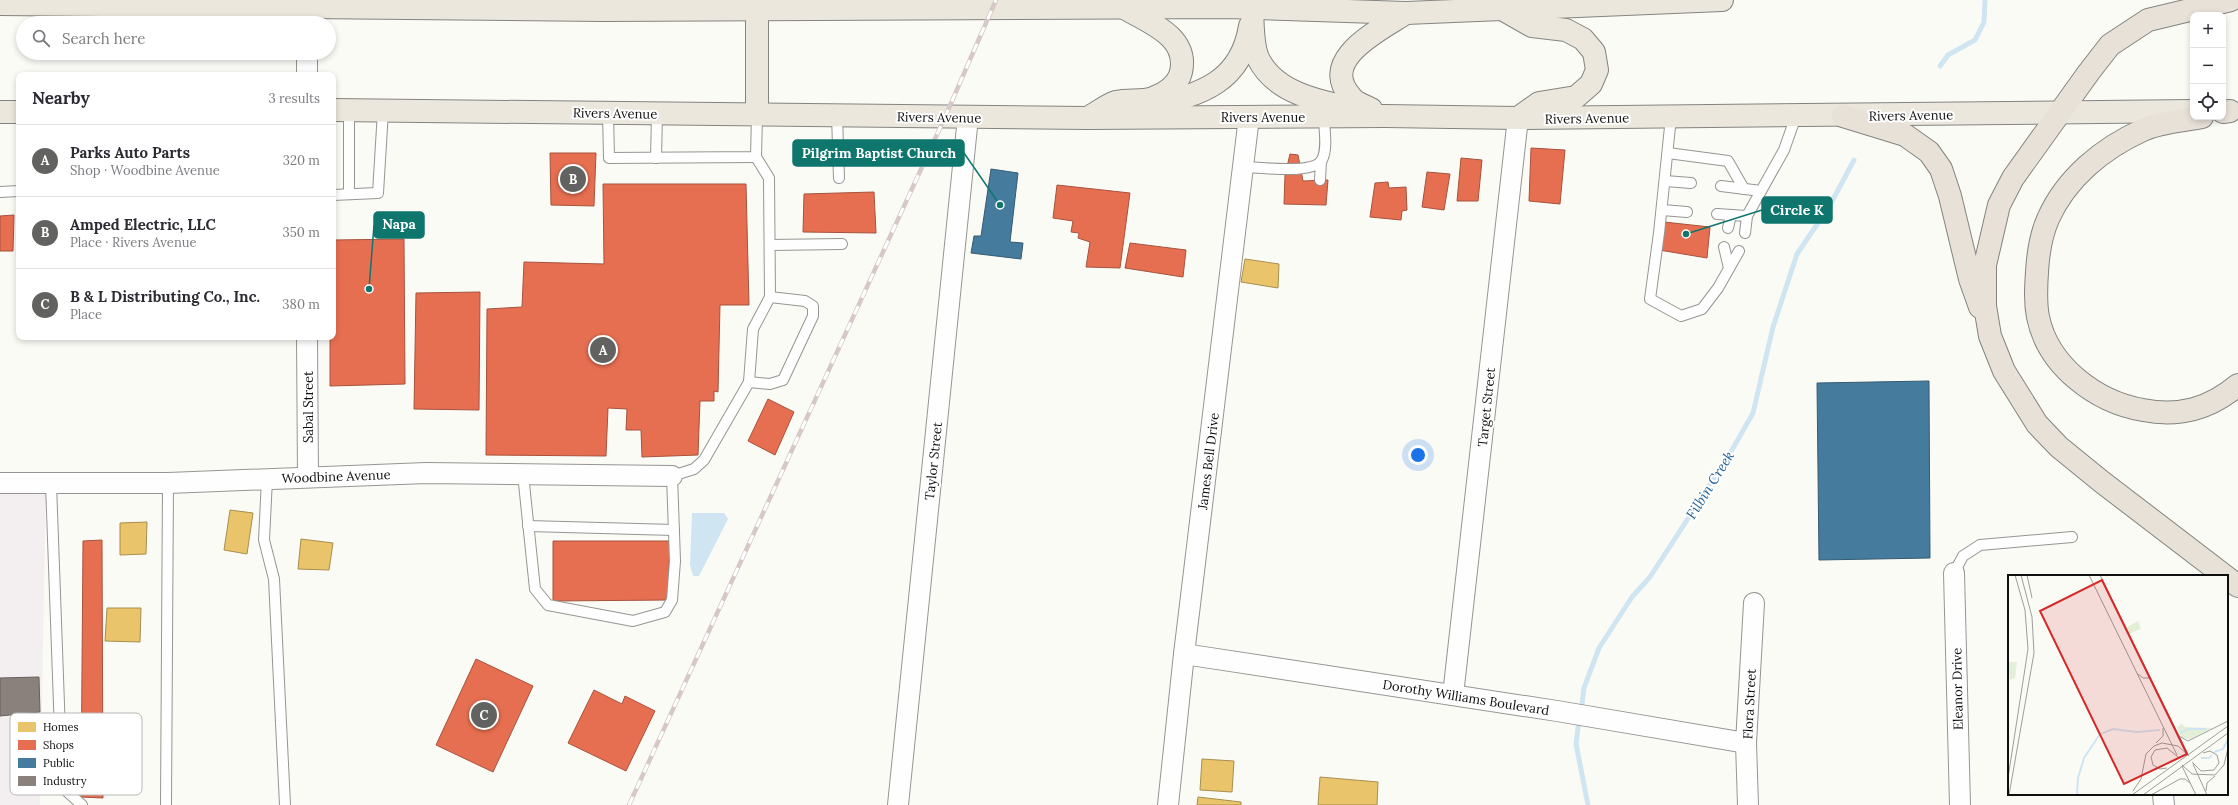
<!DOCTYPE html>
<html lang="en">
<head>
<meta charset="utf-8">
<style>
  :root { --surface:#fff; --page:#f7f7f7; --text:#2b2b33; --muted:#7c7c81; --line:#e1e1e2; --accent:#626260 }
  body { margin:0; font-family:Lora,serif; background:var(--page); color:var(--text) }
  .controls { position:absolute; right:12px; top:12px; display:grid; overflow:hidden; border-radius:8px; box-shadow:0 2px 6px #0003 }
  .controls button { width:36px; height:36px; display:grid; place-items:center; padding:0; border:0; border-bottom:1px solid var(--line); background:var(--surface); color:var(--text); font:20px sans-serif }
  .you { position:absolute; left:1418px; top:455px; width:14px; height:14px; margin:-10px; border:3px solid #fff; border-radius:50%; background:#1a73e8; box-shadow:0 0 0 6px #1a73e833 }
  .badge { display:grid; place-items:center; width:26px; height:26px; border-radius:50%; background:var(--accent); color:#fff; font-size:13px; font-weight:700 }
  .pin { position:absolute; translate:-50% -50%; border:2px solid #fff; box-shadow:0 1px 4px #0006 }
  .list { margin:0; padding:0; list-style:none }
  h2 { display:flex; justify-content:space-between; align-items:center; height:52px; margin:0; padding:0 16px; font-size:17px }
  h2 small { font-size:13px; font-weight:400; color:var(--muted) }
  .list li { display:grid; grid-template-columns:26px 1fr auto; gap:12px; align-items:center; box-sizing:border-box; height:72px; padding:0 16px; border-top:1px solid var(--line) }
  .list b { display:block; font-size:15px; white-space:nowrap }
  .list p { margin:0; font-size:13px; white-space:nowrap; color:var(--muted) }
  .list em { font-size:13px; font-style:normal; color:var(--muted) }
  .icon { flex:none; width:22px; height:22px; fill:none; stroke:currentColor; stroke-width:2; stroke-linecap:round; stroke-linejoin:round }
  .map { position:relative; flex:none; width:2238px; height:805px; overflow:hidden }
  .search { position:absolute; background:var(--surface); box-shadow:0 2px 6px #0003; left:16px; top:16px; width:320px; height:44px; display:flex; align-items:center; gap:10px; box-sizing:border-box; padding:0 14px; border-radius:22px; color:var(--muted); font-size:15px }
  .panel { position:absolute; background:var(--surface); box-shadow:0 2px 6px #0003; left:16px; top:72px; width:320px; height:268px; border-radius:8px }
  .map>svg:first-child { display:block }
  .industrial { fill:#f3eff1 }
  .water { fill:#cfe5f2 }
  .homes { fill:#e9c46a; stroke:#a88e4f }
  .shops { fill:#e76f51; stroke:#a6523d }
  .public { fill:#457b9d; stroke:#355b72 }
  .industry { fill:#8a817c; stroke:#655f5b }
  .lines { fill:none; stroke-linecap:round; stroke-linejoin:round }
  .stream { stroke:#cfe5f2; stroke-width:5 }
  .service-casing { stroke:#959593; stroke-width:12 }
  .minor-casing { stroke:#959593; stroke-width:22 }
  .primary-casing { stroke:#838380; stroke-width:24 }
  .motorway-casing { stroke:#838380; stroke-width:24 }
  .service { stroke:#fefefe; stroke-width:10 }
  .minor { stroke:#fefefe; stroke-width:20 }
  .primary { stroke:#ebe7dc; stroke-width:22 }
  .motorway { stroke:#e8e1d8; stroke-width:22 }
  .rail-casing { stroke:#d6c8c7; stroke-width:4.5 }
  .rail { stroke:#fff; stroke-width:3; stroke-dasharray:9; stroke-linecap:butt }
  .labels { text-anchor:middle; stroke-width:4; stroke-linejoin:round; paint-order:stroke }
  .street-label { font-size:13px; fill:#0f0f0f; stroke:#fff }
  .water-label { font-size:14px; font-style:italic; fill:#246196; stroke:#fff }
  .inset-river { fill:none; stroke:#cfe5f2; stroke-width:2 }
  .inset-road { fill:none; stroke:#9d9d9a; stroke-width:1 }
  .view { fill:#d62828; fill-opacity:0.15; stroke:#d62828; stroke-width:2 }
  .inset-edge { fill:none; stroke:#0f0f0f; stroke-width:2 }
  .key { fill:#fff; stroke:#b7b7b7; stroke-width:1 }
  .key-label { font-size:11px; fill:#0f0f0f }
  .leader { fill:none; stroke:#0f766e; stroke-width:1.5 }
  .callout-dot { fill:#0f766e; stroke:#fff; stroke-width:1.5 }
  .callout { fill:#0f766e; stroke:#0f766e; stroke-width:1.5 }
  .callout-label { font-size:14px; text-anchor:middle; font-weight:bold; fill:#fff }
</style>
</head>
<body>
<div class="map">
<svg width="2238" height="805" viewBox="0 0 2238 805">
  <rect width="100%" height="100%" fill="#fbfbf6"/>
  <path class="industrial" d="M 0,483 L 46,484 L 40,805 L 0,805 Z"/>
  <path class="water" d="M 692,513 L 724,513 L 728,519 L 699,576 L 693,576 L 690,565 Z"/>
  <g class="homes">
    <path d="M 1245,259 L 1279,264 L 1278,288 L 1241,282 Z"/>
    <path d="M 230,510 L 253,513 L 247,554 L 224,550 Z"/>
    <path d="M 147,522 L 146,554 L 120,555 L 120,523 Z"/>
    <path d="M 301,539 L 333,543 L 329,570 L 298,569 Z"/>
    <path d="M 107,608 L 141,608 L 140,642 L 105,641 Z"/>
    <path d="M 1202,759 L 1234,761 L 1232,792 L 1200,790 Z"/>
    <path d="M 1320,777 L 1378,782 L 1377,805 L 1318,805 Z"/>
    <path d="M 1198,797 L 1241,802 L 1241,805 L 1197,805 Z"/>
  </g>
  <g class="shops">
    <path d="M 1531,148 L 1565,150 L 1560,204 L 1529,201 Z"/>
    <path d="M 550,153 L 596,153 L 594,206 L 551,205 Z"/>
    <path d="M 1290,154 L 1298,155 L 1303,181 L 1328,180 L 1326,205 L 1284,204 L 1285,175 Z"/>
    <path d="M 1461,158 L 1482,160 L 1478,201 L 1457,201 Z"/>
    <path d="M 1427,172 L 1450,174 L 1444,210 L 1422,207 Z"/>
    <path d="M 1388,182 L 1389,188 L 1406,187 L 1407,210 L 1402,211 L 1401,220 L 1370,217 L 1375,183 Z"/>
    <path d="M 603,184 L 746,184 L 749,305 L 720,305 L 718,392 L 714,391 L 714,401 L 700,401 L 698,455 L 642,457 L 641,430 L 626,430 L 627,409 L 608,408 L 606,456 L 486,455 L 487,309 L 522,307 L 524,262 L 604,264 Z"/>
    <path d="M 1057,185 L 1130,193 L 1120,268 L 1086,267 L 1090,242 L 1078,238 L 1079,233 L 1071,232 L 1073,221 L 1053,218 Z"/>
    <path d="M 874,192 L 876,233 L 803,232 L 804,194 Z"/>
    <path d="M 14,215 L 13,251 L 0,251 L 0,216 Z"/>
    <path d="M 1664,222 L 1710,227 L 1707,258 L 1659,250 Z"/>
    <path d="M 404,239 L 405,384 L 330,386 L 330,337 L 333,337 L 333,240 Z"/>
    <path d="M 1130,243 L 1186,250 L 1183,277 L 1125,268 Z"/>
    <path d="M 480,292 L 479,410 L 414,409 L 416,293 Z"/>
    <path d="M 768,399 L 794,412 L 775,455 L 748,441 Z"/>
    <path d="M 102,540 L 103,798 L 81,797 L 83,541 Z"/>
    <path d="M 553,541 L 670,541 L 668,600 L 553,601 Z"/>
    <path d="M 476,659 L 533,686 L 493,772 L 436,745 Z"/>
    <path d="M 594,690 L 622,704 L 625,696 L 655,711 L 626,771 L 568,743 Z"/>
  </g>
  <g class="public">
    <path d="M 991,169 L 1018,173 L 1010,242 L 1023,243 L 1021,259 L 971,253 L 974,236 L 981,236 Z"/>
    <path d="M 1929,381 L 1930,558 L 1819,560 L 1817,383 Z"/>
  </g>
  <path class="industry" d="M 39,677 L 40,712 L 0,716 L 0,678 Z"/>
  <g class="lines">
    <g class="stream">
      <path d="M 1940,66 L 1948,55 L 1975,40 L 1984,22 L 1985,0"/>
      <path d="M 1581,712 L 1584,688 L 1599,648 L 1632,597 L 1650,577 L 1728,457 L 1753,413 L 1773,327 L 1797,254 L 1829,207 L 1854,160"/>
      <path d="M 1579,720 L 1576,744 L 1588,805"/>
    </g>
    <defs>
      <g id="service">
        <path d="M 349,110 L 349,194"/>
        <path d="M 608,113 L 609,158 L 756,157 L 757,115"/>
        <path d="M 837,115 L 839,178"/>
        <path d="M 1671,117 L 1659,233 L 1650,299 L 1681,316 L 1702,309 L 1718,288 L 1739,251"/>
        <path d="M 1668,153 L 1728,161 L 1744,189"/>
        <path d="M 656,158 L 657,114"/>
        <path d="M 1243,167 C 1260,167 1313,175 1322,160 C 1328,148 1324,130 1324,117"/>
        <path d="M 1320,180 L 1321,161"/>
        <path d="M 1665,181 L 1691,183"/>
        <path d="M 1721,186 L 1761,191"/>
        <path d="M 0,192 L 19,191"/>
        <path d="M 333,195 L 378,193 L 383,111"/>
        <path d="M 1662,210 L 1687,212"/>
        <path d="M 1717,214 L 1747,216"/>
        <path d="M 1728,228 L 1731,215"/>
        <path d="M 1745,233 L 1747,216 L 1784,150 L 1796,116"/>
        <path d="M 770,245 L 842,244"/>
        <path d="M 1724,247 L 1729,268"/>
        <path d="M 749,382 L 770,384 L 783,380 L 813,316 L 813,306 L 805,301 L 770,297"/>
        <path d="M 523,474 L 535,589 L 548,605 L 633,621 L 665,612 L 672,600 L 675,561 L 672,476 L 694,469 L 704,460 L 749,382 L 753,329 L 770,297 L 769,178 L 756,157"/>
        <path d="M 267,479 L 264,540 L 274,579 L 285,805"/>
        <path d="M 51,484 L 62,787 L 82,805"/>
        <path d="M 528,526 L 674,530"/>
        <path d="M 1954,573 L 1963,556 L 1980,545 L 2072,537"/>
        <path d="M 166,805 L 168,483"/>
      </g>
      <g id="minor">
        <path d="M 307,23 L 307,8"/>
        <path d="M 307,75 L 307,53"/>
        <path d="M 307,337 L 308,477"/>
        <path d="M 0,483 L 168,483 L 426,473 L 672,476"/>
        <path d="M 1954,573 L 1960,805"/>
        <path d="M 1184,654 L 1557,711 L 1746,743"/>
        <path d="M 1453,695 L 1518,118"/>
        <path d="M 2163,794 L 2164,805"/>
        <path d="M 898,805 L 968,117"/>
        <path d="M 1168,805 L 1184,654 L 1249,117"/>
        <path d="M 1748,805 L 1746,743 L 1754,603"/>
      </g>
      <g id="primary">
        <path d="M 0,4 L 603,10 L 1227,7 L 1406,13 L 1722,0"/>
        <path d="M 757,9 L 757,115"/>
        <path d="M 1252,9 C 1253,24 1252,44 1258,58 C 1274,92 1317,101 1350,108"/>
        <path d="M 1502,9 L 1532,26 L 1566,30 L 1583,39 L 1594,52 L 1597,70 L 1591,84 L 1576,97 L 1539,103 L 1518,118"/>
        <path d="M 1152,106 C 1202,94 1241,82 1250,26"/>
        <path d="M 1371,109 C 1365,106 1356,103 1352,98 C 1316,60 1380,30 1406,13"/>
        <path d="M 333,110 L 1087,118 L 1385,116 L 1518,118 L 2193,111"/>
        <path d="M 0,112 L 19,112"/>
        <path d="M 1089,117 C 1098,112 1107,105 1116,102 C 1128,99 1142,102 1153,98 C 1165,94 1178,85 1181,72 C 1189,37 1150,23 1126,9"/>
      </g>
      <g id="motorway">
        <path d="M 2231,0 L 2148,20 L 2110,45 L 2089,72 L 2013,178 L 1999,205 L 1985,265 L 1985,306 L 1990,336 L 2004,371 L 2037,424 L 2059,447 L 2102,482 L 2238,586"/>
        <path d="M 2223,112 L 2230,111"/>
        <path d="M 1843,116 L 1905,135 L 1929,152 L 1941,169 L 1950,196 L 1970,279 L 1980,307"/>
        <path d="M 2202,117 C 2183,121 2160,122 2143,130 C 2103,148 2066,178 2048,219 C 2041,235 2038,254 2037,272 C 2036,287 2035,302 2038,317 C 2048,366 2096,402 2143,410 C 2180,417 2209,409 2238,385"/>
      </g>
    </defs>
    <use href="#service" class="service-casing"/>
    <use href="#minor" class="minor-casing"/>
    <use href="#primary" class="primary-casing"/>
    <use href="#motorway" class="motorway-casing"/>
    <use href="#service" class="service"/>
    <use href="#minor" class="minor"/>
    <use href="#primary" class="primary"/>
    <use href="#motorway" class="motorway"/>
    <defs>
      <path id="rail" d="M 629,805 L 945,117 L 996,0"/>
    </defs>
    <use href="#rail" class="rail-casing"/>
    <use href="#rail" class="rail"/>
  </g>
  <g class="labels">
    <g class="street-label">
      <text transform="translate(615 113) rotate(1)" y="5">Rivers Avenue</text>
      <text transform="translate(1911 115) rotate(-1)" y="5">Rivers Avenue</text>
      <text transform="translate(939 117) rotate(1)" y="5">Rivers Avenue</text>
      <text x="1263" y="122">Rivers Avenue</text>
      <text transform="translate(1587 118) rotate(-1)" y="5">Rivers Avenue</text>
      <text transform="translate(308 407) rotate(-90)" y="5">Sabal Street</text>
      <text transform="translate(1486 407) rotate(-84)" y="5">Target Street</text>
      <text transform="translate(933 461) rotate(-84)" y="5">Taylor Street</text>
      <text transform="translate(1208 461) rotate(-83)" y="5">James Bell Drive</text>
      <text transform="translate(336 476) rotate(-2)" y="5">Woodbine Avenue</text>
      <text transform="translate(1957 689) rotate(-91)" y="5">Eleanor Drive</text>
      <text transform="translate(1466 697) rotate(9)" y="5">Dorothy Williams Boulevard</text>
      <text transform="translate(1749 704) rotate(-87)" y="5">Flora Street</text>
    </g>
    <g class="water-label">
      <text transform="translate(1710 485) rotate(-58)" y="5">Filbin Creek</text>
    </g>
  </g>
  <g transform="translate(2008 575)">
    <rect width="220" height="220" fill="#fbfbf6"/>
    <path d="M 130,46 L 133,54 L 121,59 L 119,52 ZM 0,87 L 9,87 L 7,103 L 2,105 ZM 173,148 L 177,152 L 204,153 L 182,164 L 174,163 L 169,153 Z" fill="#e4efd8"/>
    <path class="inset-river" d="M 172,158 L 180,154 L 198,154M 206,177 L 215,174 L 220,164M 193,183 L 201,183 L 204,180M 69,220 L 70,203 L 76,183 L 92,159 L 105,154 L 129,157 L 152,155"/>
    <path class="inset-road" d="M 19,0 L 24,23M 81,0 L 169,180M 92,0 L 180,179M 130,99 L 135,103 L 141,103M 171,161 L 180,166 L 220,146M 148,168 L 155,161 L 155,153M 184,187 L 193,196 L 206,195 L 211,188 L 209,180 L 202,176 L 195,178M 185,189 L 199,220M 174,190 L 184,199 L 207,200 L 216,190 L 220,173M 174,191 L 188,220M 159,193 L 152,194 L 145,190 L 143,182 L 147,175 L 159,173 L 170,182M 0,203 L 20,74 L 17,35 L 7,0M 125,216 L 133,204 L 138,179 L 146,171 L 154,168 L 170,171 L 181,181M 198,216 L 199,208 L 207,201M 1,220 L 26,78 L 24,42 L 13,0M 124,220 L 220,151M 135,220 L 220,158M 143,220 L 172,204 L 177,204 L 183,209"/>
    <path class="view" d="M 94,5 L 179,179 L 116,209 L 32,36 Z"/>
    <rect width="220" height="220" class="inset-edge"/>
  </g>
  <rect x="10" y="713" width="132" height="82" rx="6" class="key"/>
  <rect x="18" y="722" width="18" height="10" fill="#e9c46a"/>
  <rect x="18" y="740" width="18" height="10" fill="#e76f51"/>
  <rect x="18" y="758" width="18" height="10" fill="#457b9d"/>
  <rect x="18" y="776" width="18" height="10" fill="#8a817c"/>
  <g class="key-label">
    <text x="43" y="731">Homes</text>
    <text x="43" y="749">Shops</text>
    <text x="43" y="767">Public</text>
    <text x="43" y="785">Industry</text>
  </g>
  <path class="leader" d="M1000 205L964 153M1686 234L1762 210M369 289L374 225"/>
  <g class="callout-dot">
    <circle cx="1000" cy="205" r="4"/>
    <circle cx="1686" cy="234" r="4"/>
    <circle cx="369" cy="289" r="4"/>
  </g>
  <g class="callout">
    <rect x="793" y="140" width="171" height="26" rx="4"/>
    <rect x="1762" y="197" width="70" height="26" rx="4"/>
    <rect x="374" y="212" width="50" height="26" rx="4"/>
  </g>
  <g class="callout-label">
    <text x="879" y="158">Pilgrim Baptist Church</text>
    <text x="1797" y="215">Circle K</text>
    <text x="399" y="229">Napa</text>
  </g>
</svg>
<div class="controls">
<button>+</button>
<button>−</button>
<button><svg class="icon" aria-label="locate" viewBox="0 0 24 24"><circle cx="12" cy="12" r="6"/><path d="M12 2v4M12 18v4M2 12h4M18 12h4"/></svg></button>
</div>
<div class="you"></div>
<div class="pin badge" style="left:603px;top:350px">A</div>
<div class="pin badge" style="left:573px;top:179px">B</div>
<div class="pin badge" style="left:484px;top:715px">C</div>
<div class="search"><svg class="icon" aria-label="search" viewBox="0 0 24 24"><circle cx="10" cy="10" r="6"/><path d="M15 15l6 6"/></svg>Search here</div>
<section class="panel">
<h2>Nearby<small>3 results</small></h2>
<ul class="list">
<li><span class="badge">A</span><div><b>Parks Auto Parts</b><p>Shop · Woodbine Avenue</p></div><em>320 m</em></li>
<li><span class="badge">B</span><div><b>Amped Electric, LLC</b><p>Place · Rivers Avenue</p></div><em>350 m</em></li>
<li><span class="badge">C</span><div><b>B &amp; L Distributing Co., Inc.</b><p>Place</p></div><em>380 m</em></li>
</ul>
</section>
</div>
</body>
</html>
